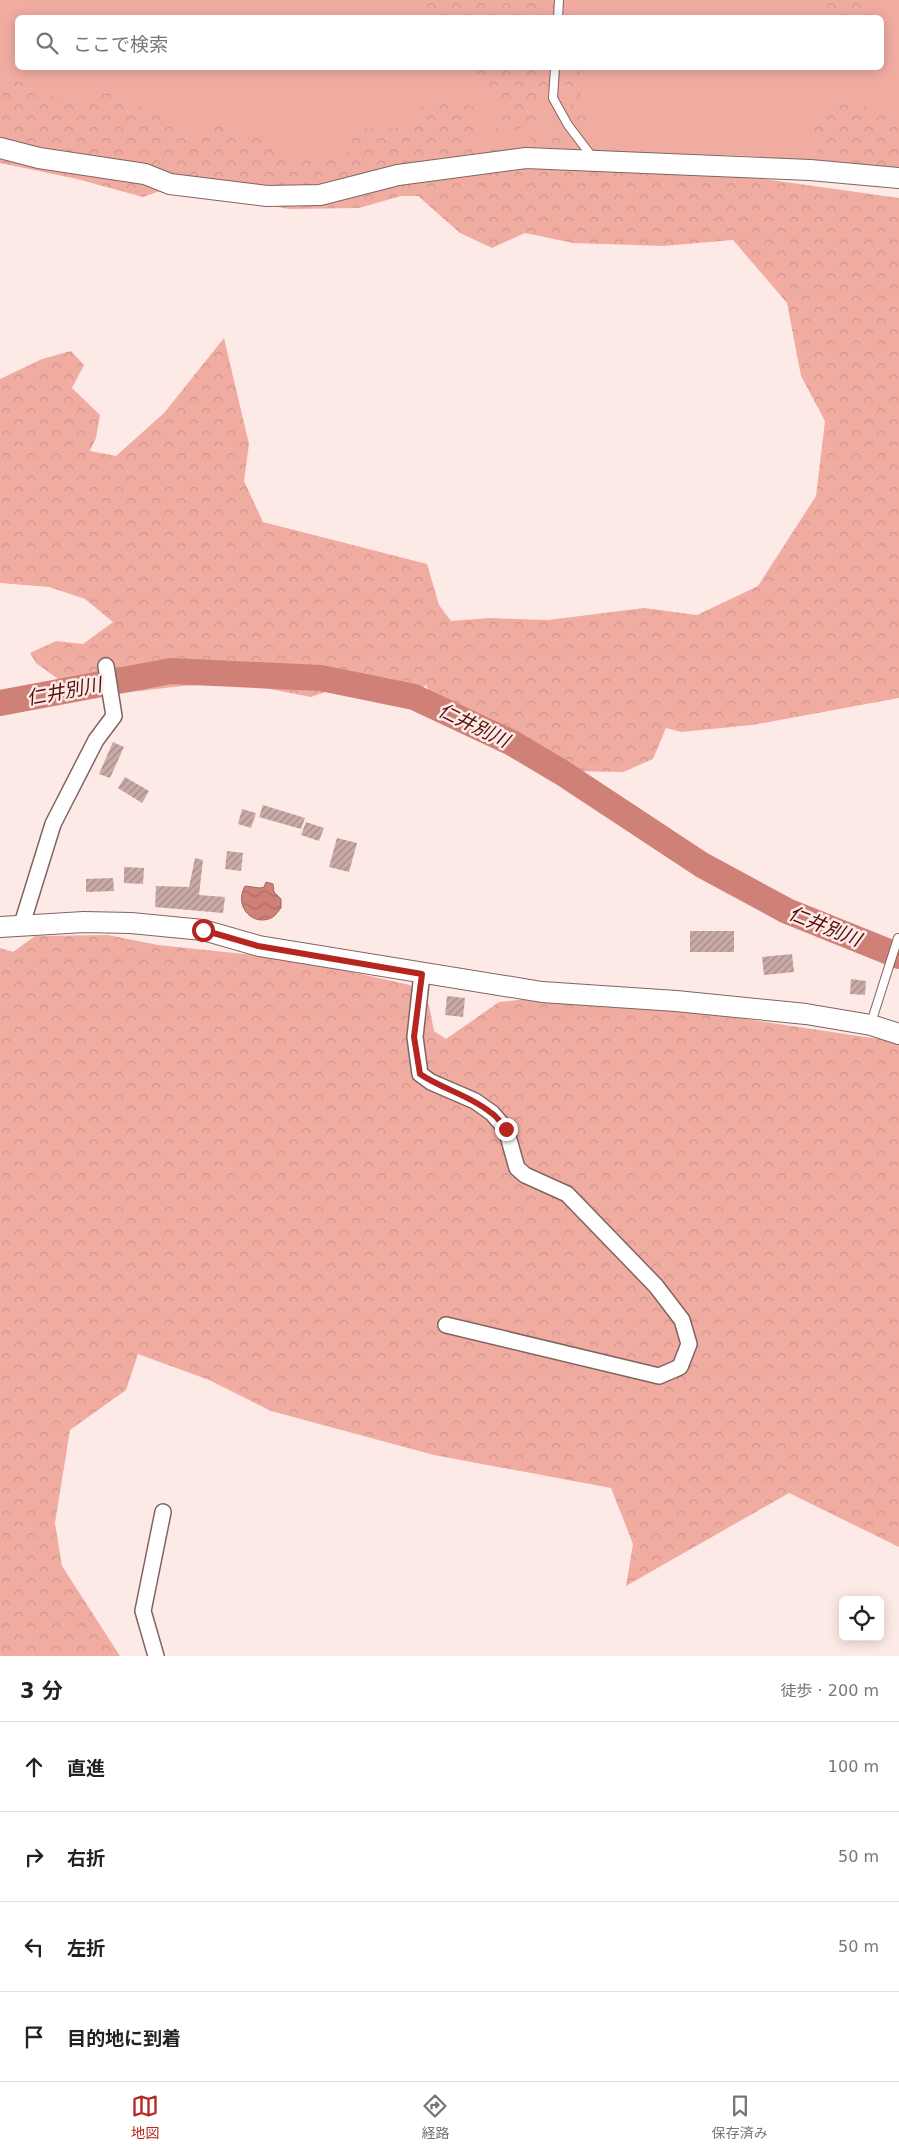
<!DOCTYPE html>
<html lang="ja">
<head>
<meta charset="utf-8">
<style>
  :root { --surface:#fff; --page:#f2f2f2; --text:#222; --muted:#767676; --line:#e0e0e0; --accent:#b52621 }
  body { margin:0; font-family:"DejaVu Sans","Noto Sans JP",sans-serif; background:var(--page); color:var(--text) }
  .controls { position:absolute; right:15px; bottom:15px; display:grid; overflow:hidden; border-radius:8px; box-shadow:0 2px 12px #0003 }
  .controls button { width:45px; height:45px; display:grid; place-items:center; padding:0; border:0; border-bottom:1px solid var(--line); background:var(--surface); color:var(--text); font:25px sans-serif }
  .stop { position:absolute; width:15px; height:15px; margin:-11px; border:4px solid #b52621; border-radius:50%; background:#fff }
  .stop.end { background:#b52621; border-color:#fff; box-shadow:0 1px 5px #0008 }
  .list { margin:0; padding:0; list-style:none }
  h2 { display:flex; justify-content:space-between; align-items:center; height:65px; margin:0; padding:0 20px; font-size:21px }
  h2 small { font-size:16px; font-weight:400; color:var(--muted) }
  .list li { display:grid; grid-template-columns:32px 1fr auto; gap:15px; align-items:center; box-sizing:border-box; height:90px; padding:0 20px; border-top:1px solid var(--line) }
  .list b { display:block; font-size:19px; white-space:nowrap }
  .list em { font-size:16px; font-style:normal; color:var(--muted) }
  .icon { flex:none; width:28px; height:28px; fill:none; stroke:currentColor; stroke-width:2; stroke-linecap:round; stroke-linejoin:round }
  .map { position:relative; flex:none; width:899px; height:1656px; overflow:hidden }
  .search { position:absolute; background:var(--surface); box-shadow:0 2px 12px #0003; left:15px; right:15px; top:15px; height:55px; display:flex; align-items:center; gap:12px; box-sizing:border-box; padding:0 18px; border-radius:8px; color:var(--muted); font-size:19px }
  .sheet { height:425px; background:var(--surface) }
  nav { display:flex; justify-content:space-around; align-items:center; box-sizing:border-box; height:70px; border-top:1px solid var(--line); background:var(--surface); font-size:14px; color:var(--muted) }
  nav a { display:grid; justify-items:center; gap:2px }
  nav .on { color:var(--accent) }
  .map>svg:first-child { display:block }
  .grass { fill:#f1aca2; fill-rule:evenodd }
  .forest { fill:url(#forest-crowns) }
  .water { fill:url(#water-waves); stroke:#a2675f }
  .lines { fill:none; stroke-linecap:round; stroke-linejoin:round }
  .river { stroke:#d08177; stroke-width:26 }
  .building { fill:url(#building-hatch) }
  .lane-casing { stroke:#806460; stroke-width:10 }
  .street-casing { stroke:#806460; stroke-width:18 }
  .secondary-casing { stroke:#806460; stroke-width:22 }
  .lane { stroke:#fff; stroke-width:8 }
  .street { stroke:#fff; stroke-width:15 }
  .secondary { stroke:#fff; stroke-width:20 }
  .route { stroke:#b52621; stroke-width:6 }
  .labels { text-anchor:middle; stroke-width:5; stroke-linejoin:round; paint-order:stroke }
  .water-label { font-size:19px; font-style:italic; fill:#550d0b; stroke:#fdeae7 }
</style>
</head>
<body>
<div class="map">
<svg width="899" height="1656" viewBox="0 0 899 1656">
  <defs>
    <pattern id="forest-crowns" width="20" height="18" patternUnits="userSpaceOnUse" patternTransform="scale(1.25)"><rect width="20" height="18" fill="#f1aca2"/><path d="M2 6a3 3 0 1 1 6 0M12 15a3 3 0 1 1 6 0" fill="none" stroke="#cf948c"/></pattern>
    <pattern id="water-waves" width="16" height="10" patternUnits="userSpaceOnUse" patternTransform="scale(1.25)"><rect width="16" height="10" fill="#d08177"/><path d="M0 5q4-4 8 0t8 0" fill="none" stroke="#aa6a62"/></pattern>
    <pattern id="building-hatch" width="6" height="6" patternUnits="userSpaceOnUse" patternTransform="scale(1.25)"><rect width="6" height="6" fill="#c9aaa6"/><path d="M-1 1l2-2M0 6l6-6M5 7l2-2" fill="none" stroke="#a48a87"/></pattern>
  </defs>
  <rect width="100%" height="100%" fill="#fdeae7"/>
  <path class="grass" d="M 0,0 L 899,0 L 899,168 L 749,156 L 607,152 L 316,179 L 0,131 ZM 18,18 L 882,18 L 882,68 L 18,68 Z"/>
  <g class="forest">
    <path d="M 423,0 L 568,0 L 569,17 L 435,17 Z"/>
    <path d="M 800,0 L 880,0 L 872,17 L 824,18 L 827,1 Z"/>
    <path d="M 474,68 L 580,68 L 581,99 L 591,110 L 595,121 L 583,130 C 571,117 568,102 567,85 L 562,85 L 541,97 L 537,119 C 524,127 511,136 494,135 L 500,107 Z"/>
    <path d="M 10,76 L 32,82 L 52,96 L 84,99 L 108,93 L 135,105 L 174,119 L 184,135 L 194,142 L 205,123 L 221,119 C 237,134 245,139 268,136 L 278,145 L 283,157 C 309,161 323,165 347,153 L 351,135 L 367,128 L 388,129 L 405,126 L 423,105 L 442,101 L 456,109 L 462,102 L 473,107 L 473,150 L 527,147 L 535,133 L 559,131 L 610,149 L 743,176 L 899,198 L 899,698 L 752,725 L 681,732 L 666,728 L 653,759 L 623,772 L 573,771 L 487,719 L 430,693 L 426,685 L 398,705 L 334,689 L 311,697 L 239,683 L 182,686 L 79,698 L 58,679 L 36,663 L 30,653 L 56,641 L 83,644 L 113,622 L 85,599 L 49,587 L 0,583 L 0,379 L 42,359 L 71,351 L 84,365 L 72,388 L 100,415 L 96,438 L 90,451 L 116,456 L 164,413 L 224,338 L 249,444 L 244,481 L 263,522 L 427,564 L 439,605 L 451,621 L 489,618 L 548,620 L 644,608 L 697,615 L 758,586 L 816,496 L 825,421 L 801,376 L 787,303 L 733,240 L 663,246 L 573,243 L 525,233 L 492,248 L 460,233 L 418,196 L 401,196 L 359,208 L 289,209 L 252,202 L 160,191 L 143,197 L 77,179 L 0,163 L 0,79 Z"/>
    <path d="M 857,102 L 899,122 L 899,167 L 834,164 L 819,153 L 808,128 L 821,109 Z"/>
    <path d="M 108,935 L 158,945 L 293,959 L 410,985 L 429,1005 L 434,1031 L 446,1039 L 499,1002 L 529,999 L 666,1007 L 899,1042 L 899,1547 L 789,1493 L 626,1586 L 633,1544 L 611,1488 L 434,1455 L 271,1411 L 209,1380 L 138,1354 L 126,1390 L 70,1430 L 55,1523 L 62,1566 L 120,1656 L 0,1656 L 0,948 L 13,952 L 35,936 Z"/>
  </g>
  <path class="water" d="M 266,882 L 273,884 L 274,892 L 281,899 L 281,908 C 279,910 276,915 273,917 C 254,928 233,907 245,886 L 260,888 L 264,887 Z"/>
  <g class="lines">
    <path class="river" d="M 0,703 L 171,671 L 321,678 L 414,697 L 512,743 L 561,772 L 702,865 L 787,911 L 899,956"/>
  </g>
  <g class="building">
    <path d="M 113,742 L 124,747 L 110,778 L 99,774 Z"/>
    <path d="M 125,777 L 149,791 L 142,803 L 118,788 Z"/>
    <path d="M 263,805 L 305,818 L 301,829 L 259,817 Z"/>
    <path d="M 242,809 L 256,813 L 251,828 L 238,824 Z"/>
    <path d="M 306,822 L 324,828 L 319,841 L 301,835 Z"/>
    <path d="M 337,838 L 357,843 L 349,872 L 329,867 Z"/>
    <path d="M 227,851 L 243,853 L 241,871 L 225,869 Z"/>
    <path d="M 195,858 L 203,860 L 199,895 L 225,897 L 223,913 L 155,907 L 156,886 L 189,887 Z"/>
    <path d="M 124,867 L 144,868 L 143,884 L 124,883 Z"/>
    <path d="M 113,878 L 114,891 L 86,892 L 86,879 Z"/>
    <rect x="690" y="931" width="44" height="21"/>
    <path d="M 792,954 L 794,972 L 764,975 L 762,957 Z"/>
    <path d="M 851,979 L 866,981 L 865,995 L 850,994 Z"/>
    <path d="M 447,996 L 465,998 L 463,1017 L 445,1015 Z"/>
  </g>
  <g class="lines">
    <defs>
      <g id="lane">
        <path d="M 558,18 L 559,0"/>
        <path d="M 555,68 L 553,98 L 568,125 L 593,158"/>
        <path d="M 871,1023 L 898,938"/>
      </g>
      <g id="street">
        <path d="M 22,924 L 53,824 L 96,740 L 114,716 L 106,666"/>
        <path d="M 422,973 L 415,1037 L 420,1074 L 431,1082 L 475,1101 L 492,1113 L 506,1129 L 517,1168 L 525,1175 L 567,1194 L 656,1286 L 682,1320 L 689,1344 L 680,1367 L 659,1376 L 446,1325"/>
        <path d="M 156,1656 L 143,1611 L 163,1512"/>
      </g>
      <g id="secondary">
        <path d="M 0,148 L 39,158 L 145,174 L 170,184 L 267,196 L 320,195 L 398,175 L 526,158 L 810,170 L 899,178"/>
        <path d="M 0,927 L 84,922 L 131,923 L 203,930 L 259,946 L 542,992 L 676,1001 L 806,1014 L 871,1025 L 899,1034"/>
      </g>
    </defs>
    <use href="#lane" class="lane-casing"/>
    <use href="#street" class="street-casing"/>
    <use href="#secondary" class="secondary-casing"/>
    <use href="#lane" class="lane"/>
    <use href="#street" class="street"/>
    <use href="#secondary" class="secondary"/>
  </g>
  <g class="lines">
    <path class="route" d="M 203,930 L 258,946 L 422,974 L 414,1037 L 420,1074 C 442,1089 469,1095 490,1112 C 497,1116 501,1123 506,1129"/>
  </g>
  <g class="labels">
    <g class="water-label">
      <text transform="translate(64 691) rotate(-11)" y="7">仁井別川</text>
      <text transform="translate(474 725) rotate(26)" y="7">仁井別川</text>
      <text transform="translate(825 926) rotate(22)" y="7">仁井別川</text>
    </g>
  </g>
</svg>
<div class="controls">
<button><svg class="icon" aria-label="locate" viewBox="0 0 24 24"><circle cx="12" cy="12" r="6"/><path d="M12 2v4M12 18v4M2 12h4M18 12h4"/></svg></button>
</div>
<div class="stop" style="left:203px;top:930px"></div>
<div class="stop end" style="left:506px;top:1129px"></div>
<div class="search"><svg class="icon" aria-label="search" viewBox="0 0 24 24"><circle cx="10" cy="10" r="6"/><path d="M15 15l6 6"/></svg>ここで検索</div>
</div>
<section class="sheet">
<h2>3 分<small>徒歩 · 200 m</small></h2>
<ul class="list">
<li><svg class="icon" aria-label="ahead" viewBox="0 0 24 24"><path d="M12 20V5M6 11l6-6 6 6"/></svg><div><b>直進</b></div><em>100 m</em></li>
<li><svg class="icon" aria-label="right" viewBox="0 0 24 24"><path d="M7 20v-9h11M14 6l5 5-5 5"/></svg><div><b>右折</b></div><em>50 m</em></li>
<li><svg class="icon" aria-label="left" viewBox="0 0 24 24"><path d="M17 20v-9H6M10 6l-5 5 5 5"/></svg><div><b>左折</b></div><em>50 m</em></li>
<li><svg class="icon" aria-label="arrive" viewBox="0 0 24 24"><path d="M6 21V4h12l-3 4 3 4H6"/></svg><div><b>目的地に到着</b></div></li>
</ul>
</section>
<nav>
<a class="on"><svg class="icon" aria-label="map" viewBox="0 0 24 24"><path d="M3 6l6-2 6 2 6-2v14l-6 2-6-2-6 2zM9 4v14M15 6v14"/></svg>地図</a>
<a><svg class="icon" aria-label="directions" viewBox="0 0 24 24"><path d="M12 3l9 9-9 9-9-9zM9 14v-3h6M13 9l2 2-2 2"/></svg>経路</a>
<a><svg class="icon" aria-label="saved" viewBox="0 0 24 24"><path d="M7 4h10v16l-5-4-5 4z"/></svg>保存済み</a>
</nav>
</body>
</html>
